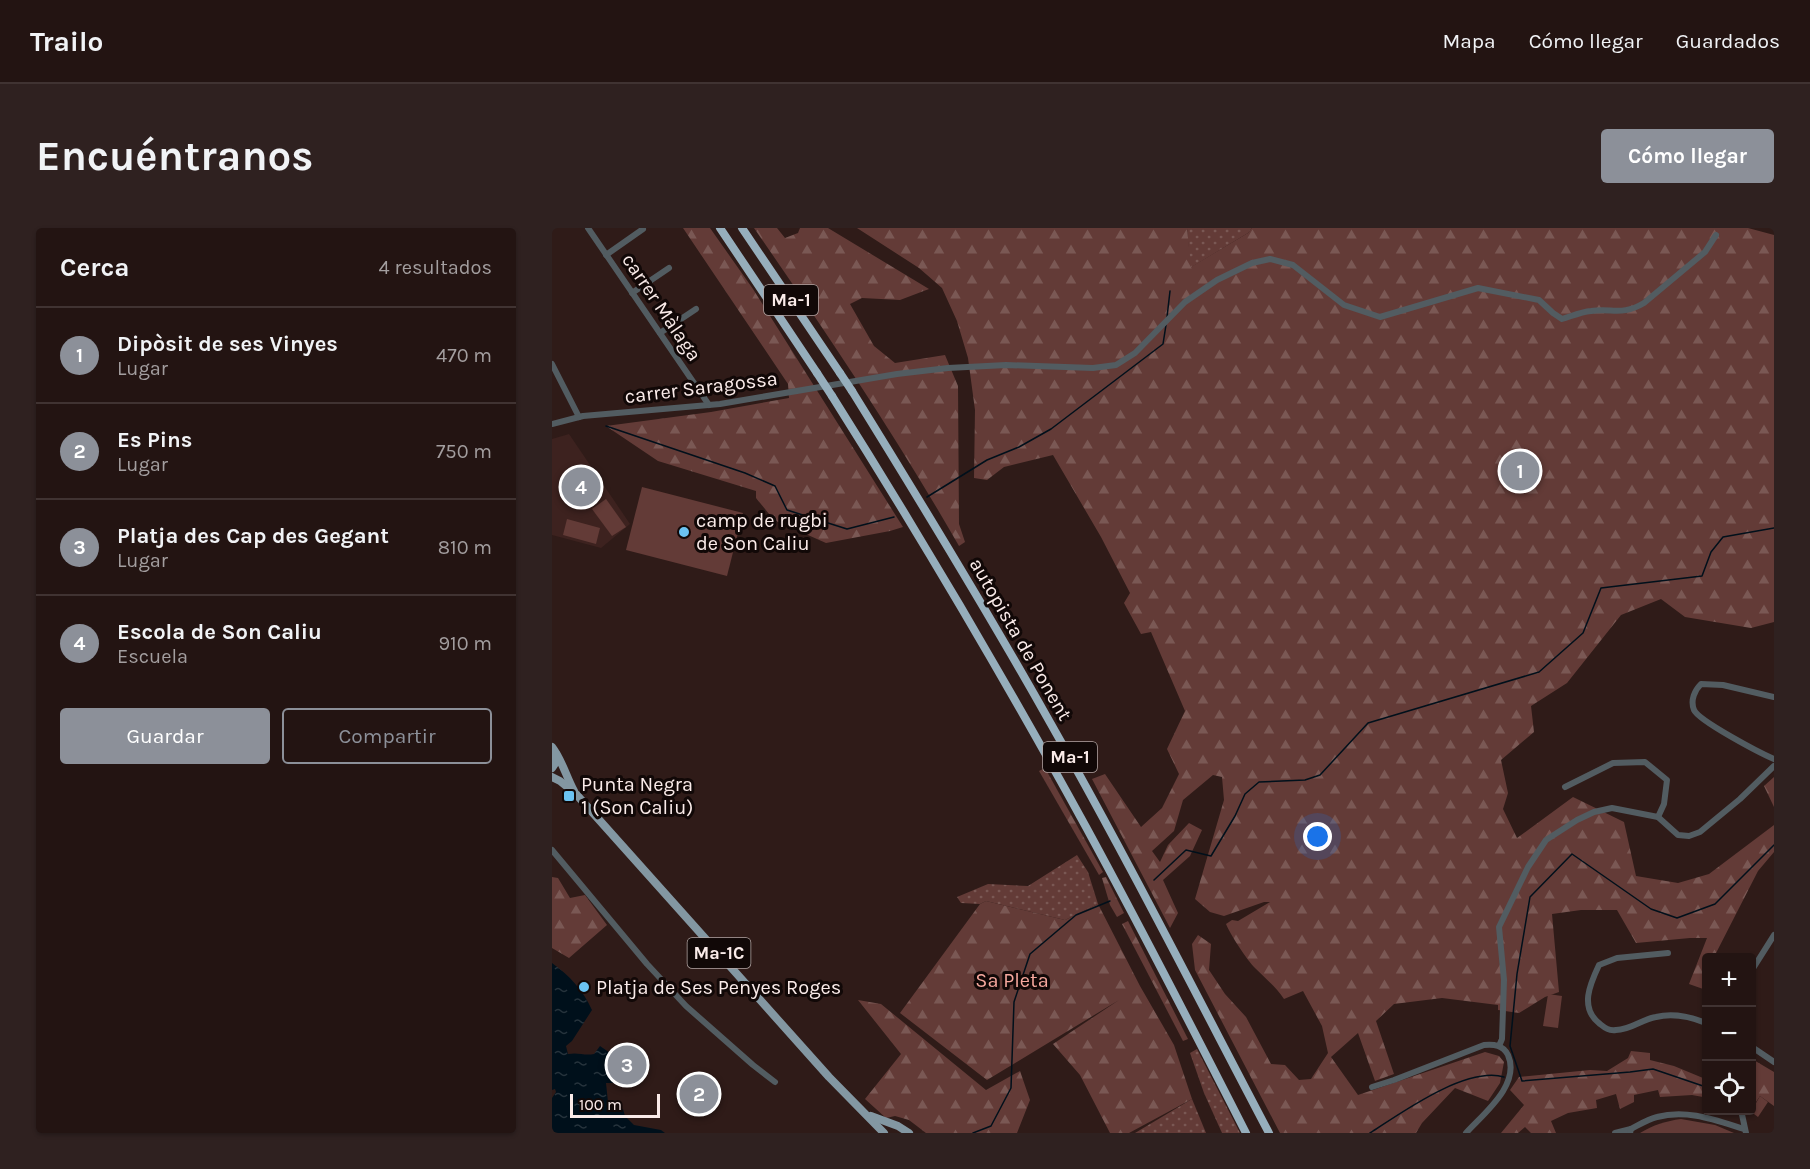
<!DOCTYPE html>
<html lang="es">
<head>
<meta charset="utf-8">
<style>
  :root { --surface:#231412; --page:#2f2120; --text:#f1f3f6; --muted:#a39e9f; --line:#403332; --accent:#8c9099 }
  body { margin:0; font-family:Karla,sans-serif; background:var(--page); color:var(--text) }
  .controls { position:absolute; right:18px; bottom:18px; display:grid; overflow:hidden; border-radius:6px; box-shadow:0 2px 4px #0004 }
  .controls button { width:54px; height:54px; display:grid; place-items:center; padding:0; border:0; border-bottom:2px solid var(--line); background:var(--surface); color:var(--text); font:30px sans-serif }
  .scale { position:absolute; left:18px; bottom:15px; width:90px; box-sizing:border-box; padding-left:6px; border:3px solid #faebe9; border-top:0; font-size:16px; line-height:21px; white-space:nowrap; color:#faebe9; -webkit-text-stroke:4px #110807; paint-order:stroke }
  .you { position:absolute; left:766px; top:609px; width:21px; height:21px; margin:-15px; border:4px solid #fff; border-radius:50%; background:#1a73e8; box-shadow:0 0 0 9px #1a73e833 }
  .badge { display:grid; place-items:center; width:39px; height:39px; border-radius:50%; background:var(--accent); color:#fff; font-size:20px; font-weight:700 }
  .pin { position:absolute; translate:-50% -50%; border:3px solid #fff; box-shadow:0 2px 6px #0006 }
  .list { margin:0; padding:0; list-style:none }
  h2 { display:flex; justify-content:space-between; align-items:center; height:78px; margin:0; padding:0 24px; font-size:26px }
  h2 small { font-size:20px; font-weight:400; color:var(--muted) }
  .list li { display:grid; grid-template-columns:39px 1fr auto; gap:18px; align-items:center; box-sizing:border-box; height:96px; padding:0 24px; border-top:2px solid var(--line) }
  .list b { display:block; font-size:22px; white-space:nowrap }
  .list p { margin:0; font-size:20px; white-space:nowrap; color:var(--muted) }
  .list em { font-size:20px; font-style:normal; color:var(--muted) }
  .actions { display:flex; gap:12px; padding:18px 24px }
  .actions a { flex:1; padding:14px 0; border:2px solid var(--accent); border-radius:6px; text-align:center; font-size:21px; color:var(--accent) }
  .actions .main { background:var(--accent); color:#fff }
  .icon { flex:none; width:33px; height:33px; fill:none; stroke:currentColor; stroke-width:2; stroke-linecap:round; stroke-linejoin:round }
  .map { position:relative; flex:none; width:1222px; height:905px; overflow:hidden; border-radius:6px }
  header { display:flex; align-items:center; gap:36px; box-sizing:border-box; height:84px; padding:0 30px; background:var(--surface); border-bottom:2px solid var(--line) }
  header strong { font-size:28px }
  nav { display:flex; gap:33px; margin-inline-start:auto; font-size:21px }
  .intro { display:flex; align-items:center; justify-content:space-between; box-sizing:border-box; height:144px; padding:0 36px }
  h1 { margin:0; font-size:42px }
  .button { padding:15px 27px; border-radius:6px; background:var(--accent); color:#fff; font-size:21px; font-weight:700 }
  main { display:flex; gap:36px; padding:0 36px }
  aside { flex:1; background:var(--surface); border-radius:6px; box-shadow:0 2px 4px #0004 }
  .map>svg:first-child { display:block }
  .built { fill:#3d221f }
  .grass { fill:url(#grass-dots) }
  .forest { fill:url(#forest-firs) }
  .green { fill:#633b37 }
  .water { fill:url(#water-ripples) }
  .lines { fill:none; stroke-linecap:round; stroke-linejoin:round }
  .stream { stroke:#00101b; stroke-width:1.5 }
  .minor { stroke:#525c61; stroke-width:6 }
  .major { stroke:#8397a2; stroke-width:8 }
  .highway { stroke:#96aebc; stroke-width:8 }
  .highway-bridge { stroke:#96aebc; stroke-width:8 }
  .poi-dot { fill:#6bc3f2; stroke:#110807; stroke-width:2 }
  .labels { text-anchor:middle; stroke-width:6; stroke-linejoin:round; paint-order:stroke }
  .shield { fill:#110807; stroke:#b4a7a5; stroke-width:1.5 }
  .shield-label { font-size:18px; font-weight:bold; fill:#faebe9 }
  .street-label { font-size:20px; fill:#faebe9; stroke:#110807 }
  .poi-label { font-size:20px; fill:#faebe9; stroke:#110807; text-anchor:start }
  .park-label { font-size:20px; fill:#f6a89e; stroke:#110807 }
</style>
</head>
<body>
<header>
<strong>Trailo</strong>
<nav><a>Mapa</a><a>Cómo llegar</a><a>Guardados</a></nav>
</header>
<div class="intro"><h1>Encuéntranos</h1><a class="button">Cómo llegar</a></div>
<main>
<aside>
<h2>Cerca<small>4 resultados</small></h2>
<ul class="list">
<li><span class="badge">1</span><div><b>Dipòsit de ses Vinyes</b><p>Lugar</p></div><em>470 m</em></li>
<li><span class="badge">2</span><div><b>Es Pins</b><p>Lugar</p></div><em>750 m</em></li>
<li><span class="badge">3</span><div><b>Platja des Cap des Gegant</b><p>Lugar</p></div><em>810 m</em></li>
<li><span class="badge">4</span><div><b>Escola de Son Caliu</b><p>Escuela</p></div><em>910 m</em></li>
</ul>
<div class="actions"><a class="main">Guardar</a><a>Compartir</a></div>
</aside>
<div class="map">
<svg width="1222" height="905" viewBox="0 0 1222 905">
  <defs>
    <pattern id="grass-dots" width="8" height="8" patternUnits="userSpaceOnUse" patternTransform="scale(1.5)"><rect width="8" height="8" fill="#633b37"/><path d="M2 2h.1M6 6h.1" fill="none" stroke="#7a5854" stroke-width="1.8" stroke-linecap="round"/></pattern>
    <pattern id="forest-firs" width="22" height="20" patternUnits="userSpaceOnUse" patternTransform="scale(1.5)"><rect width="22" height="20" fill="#633b37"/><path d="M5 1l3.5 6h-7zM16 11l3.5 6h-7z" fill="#7a5854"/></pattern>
    <pattern id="water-ripples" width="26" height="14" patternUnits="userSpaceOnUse" patternTransform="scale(1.5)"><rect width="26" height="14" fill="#00101b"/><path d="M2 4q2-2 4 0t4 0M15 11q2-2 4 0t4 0" fill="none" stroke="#26333c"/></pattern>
  </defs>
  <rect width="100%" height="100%" fill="#2f1b18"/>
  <path class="built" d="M 17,206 L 78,296 L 49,320 L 0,307 L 0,211 Z"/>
  <g class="grass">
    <path d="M 635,0 L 700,0 L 696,5 L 638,40 Z"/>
    <path d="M 525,627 L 536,644 L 546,676 L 513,692 L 434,673 L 428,676 L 409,675 L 405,669 L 436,656 L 476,658 Z"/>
    <path d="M 645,821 L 688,905 L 670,905 L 652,865 L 638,825 Z"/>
    <path d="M 640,871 L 654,905 L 583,905 Z"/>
  </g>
  <g class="forest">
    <path d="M 131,0 L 158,0 L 201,61 L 351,299 L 338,303 L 274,315 L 222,292 L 204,270 L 204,263 L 106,233 L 54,198 L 159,184 L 237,170 L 236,156 Z"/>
    <path d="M 202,0 L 225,0 L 233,10 L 246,5 L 248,0 L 276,0 L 377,61 L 348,72 L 310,70 L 298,76 L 322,118 L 343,135 L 393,127 L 406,158 L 407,296 L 413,314 L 407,318 C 344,208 274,104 202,0 Z"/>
    <path d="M 305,0 L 635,0 L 639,39 L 696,5 L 700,0 L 1196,0 L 1222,7 L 1222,394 L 1199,400 L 1133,389 L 1109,371 L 1069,387 L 1015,455 L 979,478 L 982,504 L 949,532 L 956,565 L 951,581 L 965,610 L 1021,569 L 1072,594 L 1084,648 L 1126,655 L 1157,646 L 1222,597 L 1222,624 L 1206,643 L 1162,729 L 1154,730 L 1154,762 L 1137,756 L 1155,710 L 1138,710 L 1084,715 L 1065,682 L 1029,682 L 1000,686 L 1007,764 L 993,769 L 967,785 L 946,782 L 946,777 L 890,770 L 842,776 L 824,793 L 842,846 L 823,853 L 806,805 L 779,829 L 806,867 L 933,824 L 947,828 L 952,834 L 948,855 L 936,873 L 903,860 L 870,895 L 864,905 L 728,905 L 643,742 L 640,716 L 646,707 L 659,716 L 657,742 L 673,766 L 694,789 L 719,836 L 733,837 L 747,852 L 759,851 L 776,825 L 770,798 L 751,763 L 732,771 C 724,759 713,750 703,740 C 695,732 678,706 674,696 L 680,692 L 686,693 L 718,674 L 712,674 L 672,688 L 658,684 L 643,671 L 672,572 L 670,549 L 661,547 L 631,572 L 622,603 L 600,623 L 608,634 L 616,617 L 637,595 L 650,602 L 638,628 L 611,652 L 626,685 L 618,700 L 540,551 L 553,546 L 589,599 L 610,580 L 627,546 L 615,521 L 633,483 L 599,404 L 589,406 L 572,375 L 578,365 L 549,309 L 501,227 L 452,239 L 435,252 L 422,250 L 423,182 L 416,130 L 405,93 L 390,60 L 367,40 Z"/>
    <path d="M 493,540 L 551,644 L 547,647 L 487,543 Z"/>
    <path d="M 1222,549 L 1222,579 L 1212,558 Z"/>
    <path d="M 0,649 L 6,650 L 18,670 L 33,667 L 55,697 L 17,730 L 0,720 Z"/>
    <path d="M 554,649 L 572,685 L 565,689 L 558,677 L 550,650 Z"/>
    <path d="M 434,673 L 513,692 L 546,676 L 588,758 L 622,817 L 640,871 L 577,905 L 558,905 L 528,847 L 501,816 L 567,772 L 435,852 L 348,785 L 428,676 Z"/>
    <path d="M 576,693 L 636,811 L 631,813 L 570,696 Z"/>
    <path d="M 306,772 L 329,776 L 434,862 L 468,843 L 478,872 L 465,905 L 374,905 L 357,892 L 343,888 L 334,890 L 313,871 L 349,826 Z"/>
    <path d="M 1079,823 L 1098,825 L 1098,832 L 1122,838 L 1151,850 L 1154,830 L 1154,882 L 1151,882 L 1151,869 L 1140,867 L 1108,869 L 1106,862 L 1082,867 L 1082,874 L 1068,881 L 1064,866 L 1044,872 L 1045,880 L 1016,885 L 999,893 L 1004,905 L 979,905 L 973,899 L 966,905 L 949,905 L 972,877 L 958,862 L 967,849 L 1038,842 L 1055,843 L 1076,830 Z"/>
    <path d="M 1200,831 L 1222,844 L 1222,878 L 1208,868 L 1200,880 Z"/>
  </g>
  <g class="green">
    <path d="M 90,259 L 191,285 L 175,348 L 74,322 Z"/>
    <path d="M 54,271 L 74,299 L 60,308 L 40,281 Z"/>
    <path d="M 15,291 L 48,300 L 44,316 L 11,307 Z"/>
    <path d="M 996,766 L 1010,768 L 1006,800 L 991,798 Z"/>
    <path d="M 1208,868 L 1216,874 L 1206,889 L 1198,883 L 1200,882 Z"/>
    <path d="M 1129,891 L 1163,897 L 1182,905 L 1088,905 C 1101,897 1114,893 1129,891 Z"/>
  </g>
  <path class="water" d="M 0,735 C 18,748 31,762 40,782 L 20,813 L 14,818 L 16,826 C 27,824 32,828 42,826 L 48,818 C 66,831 71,830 73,855 L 54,855 L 56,874 L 63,882 L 71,881 L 73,888 L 82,897 L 109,902 L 113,905 L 0,905 L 0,870 L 4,864 L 3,861 L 0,862 Z"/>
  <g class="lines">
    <g class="stream">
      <path d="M 615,89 L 618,63"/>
      <path d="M 54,198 L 193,245 L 223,258 L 235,282 L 295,301 L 342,289"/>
      <path d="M 375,269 L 435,232 L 467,219 L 499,201 L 611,116 L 614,97"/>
      <path d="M 602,652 L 634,622 L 659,628 L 683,588 L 693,566 L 707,554 L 753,552 L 768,547 L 816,495 L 987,444 L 1031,405 L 1049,360 L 1150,348 L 1159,324 L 1171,309 L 1222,300"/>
      <path d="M 1154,859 L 1101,841 L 1078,844 L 970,853 L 958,818 L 965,746 L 978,669 L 1020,626 L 1099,681 L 1125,690 L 1163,676 L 1222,617"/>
      <path d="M 421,905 L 439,898 L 459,860 L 462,774 L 478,726 L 524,687 L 558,673"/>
      <path d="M 818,905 C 849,885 914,838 952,849"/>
    </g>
    <g class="minor">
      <path d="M 36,0 L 157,177"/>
      <path d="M 54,27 L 91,1"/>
      <path d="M 80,65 L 117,40"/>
      <path d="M 108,105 L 144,81"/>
      <path d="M 0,136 L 27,189"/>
      <path d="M 0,196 L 31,188 L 168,176 L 345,146 L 396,140 L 454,137 L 541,140 L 564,137 L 583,125 L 633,74 L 665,52 L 700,35 L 718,31 L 741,37 L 792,77 L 828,89 L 926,60 L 987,72 L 1001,85 L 1010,91 C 1020,88 1029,84 1039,83 C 1061,80 1070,88 1092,75 L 1153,24 L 1164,7"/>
      <path d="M 1222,469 L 1171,457 L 1149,456 C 1143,462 1138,472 1142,482 C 1147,493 1208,525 1222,531"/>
      <path d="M 1013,559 L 1061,535 L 1093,534 L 1115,552 L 1112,576 L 1106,589"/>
      <path d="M 0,622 L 95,736 L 134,778 L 201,837 L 223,854"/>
      <path d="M 1116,725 L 1065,730 L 1047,737 C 1038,756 1027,780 1048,796 C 1053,800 1057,803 1064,802 C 1079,802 1090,791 1104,789 C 1121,785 1139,789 1154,795"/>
      <path d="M 1200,742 L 1222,707"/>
      <path d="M 947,818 L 950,811 L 952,752 L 947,699 L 976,639 L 994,612 L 1025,592 L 1042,584 L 1060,580 L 1106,589 L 1126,607 L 1137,608 L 1148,604 L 1188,571 L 1222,538"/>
      <path d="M 1200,819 L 1222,834"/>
      <path d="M 820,859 L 842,852 L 932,817 C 942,816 951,817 956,827 C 969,857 931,886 914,905"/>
      <path d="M 1189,882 L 1194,905"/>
      <path d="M 1063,905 L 1079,901"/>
      <path d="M 1078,905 L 1079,901 C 1087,897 1096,891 1105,889 C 1135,881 1163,892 1192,901"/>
    </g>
    <g class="major">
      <path d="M 0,519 C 10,532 14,548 22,563"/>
      <path d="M 0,540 L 4,534 L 4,526"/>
      <path d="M 0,549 L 8,553 L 24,566 L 277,849 L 332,905"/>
      <path d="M 319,888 L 346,898 L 357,905"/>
    </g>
    <g class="highway">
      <path d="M 168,0 L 265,145"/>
      <path d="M 190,0 L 288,145"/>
      <path d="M 300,163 C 367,271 433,379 495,489 C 573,626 644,766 717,905"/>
      <path d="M 280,168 C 369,309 454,453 534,599 C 589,700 642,803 694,905"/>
    </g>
    <g class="highway-bridge">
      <path d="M 265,145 L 280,168"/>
      <path d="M 288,145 L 300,163"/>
    </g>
  </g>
  <g class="poi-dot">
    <circle cx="132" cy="304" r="6"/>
    <rect x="11" y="562" width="12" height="12" rx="3"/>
    <circle cx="32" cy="759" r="6"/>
  </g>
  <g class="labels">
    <g class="shield">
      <rect x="212" y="57" width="54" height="30" rx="4.5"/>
      <rect x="491" y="514" width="54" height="30" rx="4.5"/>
      <rect x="135.5" y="710" width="63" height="30" rx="4.5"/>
    </g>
    <g class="shield-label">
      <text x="239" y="78">Ma-1</text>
      <text x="518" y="535">Ma-1</text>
      <text x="167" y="731">Ma-1C</text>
    </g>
    <g class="street-label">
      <text transform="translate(110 79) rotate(56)" y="7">carrer Màlaga</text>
      <text transform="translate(149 159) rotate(-7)" y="7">carrer Saragossa</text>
      <text transform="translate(469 411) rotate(60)" y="7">autopista de Ponent</text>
    </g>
    <g class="poi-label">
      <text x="144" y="299">camp de rugbi<tspan x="144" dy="23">de Son Caliu</tspan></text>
      <text x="29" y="563">Punta Negra<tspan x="29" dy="23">1 (Son Caliu)</tspan></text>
      <text x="44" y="766">Platja de Ses Penyes Roges</text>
    </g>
    <g class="park-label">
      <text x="460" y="759">Sa Pleta</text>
    </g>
  </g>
</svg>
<div class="controls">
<button>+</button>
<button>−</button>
<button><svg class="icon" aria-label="locate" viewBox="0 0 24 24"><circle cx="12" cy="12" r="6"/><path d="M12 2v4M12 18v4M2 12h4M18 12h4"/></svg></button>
</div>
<div class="scale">100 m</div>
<div class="you"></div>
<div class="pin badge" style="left:968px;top:243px">1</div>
<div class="pin badge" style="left:147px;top:866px">2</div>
<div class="pin badge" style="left:75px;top:837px">3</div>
<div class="pin badge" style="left:29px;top:259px">4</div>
</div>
</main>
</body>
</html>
